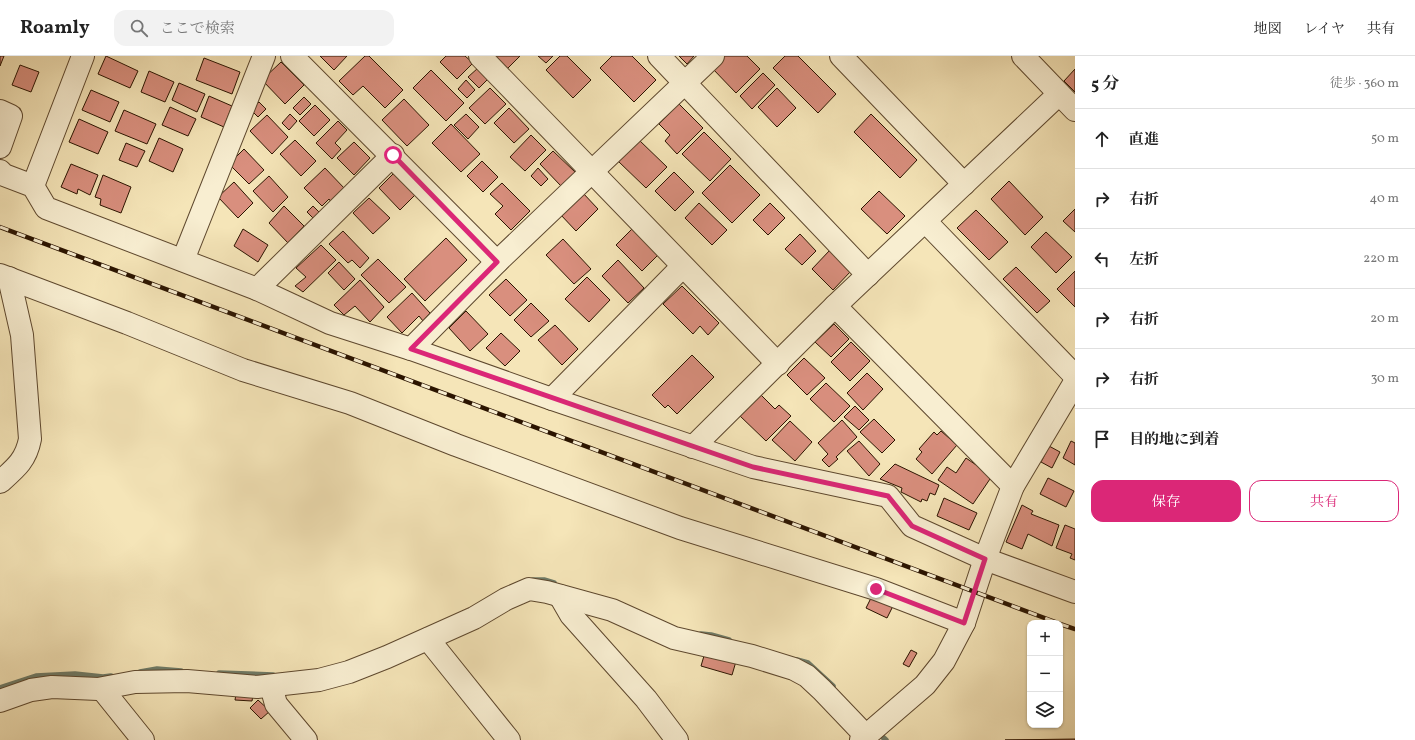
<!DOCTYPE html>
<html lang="ja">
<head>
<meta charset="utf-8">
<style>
  :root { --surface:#fff; --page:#f2f2f2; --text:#222; --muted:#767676; --line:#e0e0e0; --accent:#db2777 }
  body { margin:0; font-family:Vollkorn,"Noto Serif JP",serif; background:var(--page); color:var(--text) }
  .controls { position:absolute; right:12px; bottom:12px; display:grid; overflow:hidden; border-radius:8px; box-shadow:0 1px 3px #0004 }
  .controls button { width:36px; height:36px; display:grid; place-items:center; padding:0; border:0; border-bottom:1px solid var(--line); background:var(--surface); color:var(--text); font:20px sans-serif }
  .stop { position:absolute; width:12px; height:12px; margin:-9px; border:3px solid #db2777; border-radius:50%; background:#fff }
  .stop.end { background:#db2777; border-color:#fff; box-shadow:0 1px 4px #0008 }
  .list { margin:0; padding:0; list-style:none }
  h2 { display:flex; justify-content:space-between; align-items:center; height:52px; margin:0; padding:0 16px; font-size:17px }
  h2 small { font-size:13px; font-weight:400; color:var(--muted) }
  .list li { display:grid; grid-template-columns:26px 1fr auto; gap:12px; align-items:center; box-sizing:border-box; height:60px; padding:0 16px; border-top:1px solid var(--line) }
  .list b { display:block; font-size:15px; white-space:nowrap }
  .list em { font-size:13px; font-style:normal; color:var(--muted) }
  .actions { display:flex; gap:8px; padding:12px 16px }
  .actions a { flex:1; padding:9px 0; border:1px solid var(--accent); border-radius:12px; text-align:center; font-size:14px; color:var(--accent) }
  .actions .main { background:var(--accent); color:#fff }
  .icon { flex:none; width:22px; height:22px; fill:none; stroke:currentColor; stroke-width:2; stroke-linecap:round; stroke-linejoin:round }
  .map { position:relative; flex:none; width:1075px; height:684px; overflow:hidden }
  header { display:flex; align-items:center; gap:24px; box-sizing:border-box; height:56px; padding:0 20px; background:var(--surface); border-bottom:1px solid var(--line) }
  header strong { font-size:19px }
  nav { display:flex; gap:22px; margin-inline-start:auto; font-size:14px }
  .search { width:280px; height:36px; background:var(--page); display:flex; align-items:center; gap:10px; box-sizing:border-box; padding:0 14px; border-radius:12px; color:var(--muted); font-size:15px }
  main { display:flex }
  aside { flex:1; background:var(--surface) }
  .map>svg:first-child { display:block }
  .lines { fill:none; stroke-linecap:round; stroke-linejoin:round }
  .stream { stroke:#6f7b67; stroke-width:5.5 }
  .building { fill:#d98f7e; stroke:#2b1400 }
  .minor-casing { stroke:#5e482e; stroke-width:24 }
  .minor { stroke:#f8eed1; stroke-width:22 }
  .rail-casing { stroke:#2b1400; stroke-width:4.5 }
  .rail { stroke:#f8eed1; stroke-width:3; stroke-dasharray:9; stroke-linecap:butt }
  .route { stroke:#db2777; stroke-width:5 }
</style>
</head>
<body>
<header>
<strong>Roamly</strong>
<div class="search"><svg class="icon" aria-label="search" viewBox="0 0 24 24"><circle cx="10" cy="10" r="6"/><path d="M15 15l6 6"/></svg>ここで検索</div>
<nav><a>地図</a><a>レイヤ</a><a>共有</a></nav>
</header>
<main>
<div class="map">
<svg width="1075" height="684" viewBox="0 0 1075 684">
  <rect width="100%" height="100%" fill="#f5e5b8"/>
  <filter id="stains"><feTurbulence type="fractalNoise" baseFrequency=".005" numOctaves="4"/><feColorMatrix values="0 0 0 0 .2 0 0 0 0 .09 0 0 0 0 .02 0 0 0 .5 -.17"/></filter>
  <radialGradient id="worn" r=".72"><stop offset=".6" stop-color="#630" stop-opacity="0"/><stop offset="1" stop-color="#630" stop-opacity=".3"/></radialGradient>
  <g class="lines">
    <g class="stream">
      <path d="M 533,524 L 544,524 L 554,527"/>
      <path d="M 701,578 L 711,579 L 729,584"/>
      <path d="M 797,604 L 808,607 L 833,630"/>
      <path d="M 140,616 L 157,613 L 181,615"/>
      <path d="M 219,617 L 273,619"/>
      <path d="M 0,632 L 36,620 L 75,618 L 103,621 L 111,620"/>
      <path d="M 876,675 L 886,684"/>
    </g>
  </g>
  <g class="building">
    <path d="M 0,0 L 4,0 L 0,10 Z"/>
    <path d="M 106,0 L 138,15 L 130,32 L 98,18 Z"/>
    <path d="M 320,0 L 347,0 L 334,14 Z"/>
    <path d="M 365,0 L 369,0 L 403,34 L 385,52 L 363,30 L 353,39 L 339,25 Z"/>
    <path d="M 446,0 L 465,0 L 473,7 L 457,23 L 440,6 Z"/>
    <path d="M 496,0 L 520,0 L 507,13 L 495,1 Z"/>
    <path d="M 538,0 L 553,0 L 546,7 Z"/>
    <path d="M 560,0 L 567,0 L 591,24 L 573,42 L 546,14 Z"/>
    <path d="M 612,0 L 632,0 L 656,24 L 634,46 L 600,12 Z"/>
    <path d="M 679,0 L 694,0 L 687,8 Z"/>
    <path d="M 724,0 L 747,0 L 760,13 L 736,37 L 712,12 Z"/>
    <path d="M 785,0 L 798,0 L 836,38 L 818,57 L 773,12 Z"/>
    <path d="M 204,2 L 240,16 L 232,38 L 196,24 Z"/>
    <path d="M 281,6 L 304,29 L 285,48 L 262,24 Z"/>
    <path d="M 20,9 L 39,16 L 31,36 L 12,29 Z"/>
    <path d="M 478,12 L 488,23 L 479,32 L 468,21 Z"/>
    <path d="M 1075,13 L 1075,36 L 1064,25 Z"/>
    <path d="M 431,14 L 464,47 L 446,65 L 413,32 Z"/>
    <path d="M 149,15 L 174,26 L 165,46 L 141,36 Z"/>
    <path d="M 763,17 L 775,29 L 752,53 L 740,40 Z"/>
    <path d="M 466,24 L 475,34 L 467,42 L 458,33 Z"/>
    <path d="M 179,27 L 205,38 L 197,56 L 172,44 Z"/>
    <path d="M 490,32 L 506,48 L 485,68 L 469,52 Z"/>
    <path d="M 777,32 L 796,52 L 777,71 L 758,51 Z"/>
    <path d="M 91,34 L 119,46 L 110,66 L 82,54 Z"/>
    <path d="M 209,40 L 232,50 L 224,71 L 201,61 Z"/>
    <path d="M 304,41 L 311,48 L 300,59 L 293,52 Z"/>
    <path d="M 404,43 L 429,69 L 407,90 L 382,64 Z"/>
    <path d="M 259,46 L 266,53 L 258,61 L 251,54 Z"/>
    <path d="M 679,48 L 703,72 L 677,98 L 665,85 L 670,79 L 659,68 Z"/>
    <path d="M 315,49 L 330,64 L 314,80 L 299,65 Z"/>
    <path d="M 170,51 L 196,63 L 188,80 L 162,69 Z"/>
    <path d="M 509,52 L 529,73 L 514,87 L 494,67 Z"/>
    <path d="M 124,54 L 156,68 L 147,88 L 115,75 Z"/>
    <path d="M 290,58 L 297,65 L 289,74 L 282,67 Z"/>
    <path d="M 466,58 L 479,71 L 468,83 L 454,69 Z"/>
    <path d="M 871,58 L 917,104 L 900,122 L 854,76 Z"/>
    <path d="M 267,59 L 288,81 L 272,98 L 250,75 Z"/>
    <path d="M 79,63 L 108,76 L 98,98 L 69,86 Z"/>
    <path d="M 338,65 L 347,74 L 335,87 L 341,93 L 332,103 L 316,87 Z"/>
    <path d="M 451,68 L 480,98 L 461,116 L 432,87 Z"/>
    <path d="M 704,76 L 731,103 L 710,125 L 682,98 Z"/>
    <path d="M 531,79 L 546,94 L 525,115 L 510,101 Z"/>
    <path d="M 159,82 L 183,93 L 173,116 L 149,105 Z"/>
    <path d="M 295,84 L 316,105 L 301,120 L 280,98 Z"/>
    <path d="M 639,84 L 667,111 L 646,132 L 618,105 Z"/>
    <path d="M 354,86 L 370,102 L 354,119 L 337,102 Z"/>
    <path d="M 126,87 L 145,95 L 137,111 L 119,104 Z"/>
    <path d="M 244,93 L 264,114 L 249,128 L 229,108 Z"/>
    <path d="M 553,95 L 575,116 L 561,130 L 540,108 Z"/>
    <path d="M 482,105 L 498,121 L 483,136 L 467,120 Z"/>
    <path d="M 71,108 L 98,119 L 90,139 L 78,133 L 77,138 L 61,131 Z"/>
    <path d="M 730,109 L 760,139 L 732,167 L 702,137 Z"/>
    <path d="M 325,112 L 345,133 L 332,147 L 329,143 L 322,150 L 304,132 Z"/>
    <path d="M 538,112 L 548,123 L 541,130 L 531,120 Z"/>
    <path d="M 395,116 L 416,138 L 400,154 L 379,132 Z"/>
    <path d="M 674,116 L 694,136 L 675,155 L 655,135 Z"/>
    <path d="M 103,119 L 131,131 L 121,157 L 100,149 L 101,143 L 95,141 Z"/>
    <path d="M 269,120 L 288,141 L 273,156 L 253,135 Z"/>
    <path d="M 1009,125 L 1043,161 L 1025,179 L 991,143 Z"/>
    <path d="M 234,126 L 253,147 L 238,162 L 218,141 Z"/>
    <path d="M 502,127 L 530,155 L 511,174 L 495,158 L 503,150 L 490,138 Z"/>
    <path d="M 879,135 L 905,160 L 887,178 L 861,153 Z"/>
    <path d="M 582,136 L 598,153 L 576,175 L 560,158 Z"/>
    <path d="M 369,142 L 390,162 L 373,178 L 353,157 Z"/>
    <path d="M 699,147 L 727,174 L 712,189 L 685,162 Z"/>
    <path d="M 770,147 L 785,162 L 768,179 L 753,164 Z"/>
    <path d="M 284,150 L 304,170 L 288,187 L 269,167 Z"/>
    <path d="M 313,150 L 321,158 L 315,164 L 307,156 Z"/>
    <path d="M 1075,153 L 1075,176 L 1063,165 Z"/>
    <path d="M 976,154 L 1008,186 L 989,204 L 957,172 Z"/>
    <path d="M 633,172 L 659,198 L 642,215 L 616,189 Z"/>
    <path d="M 243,173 L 268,189 L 258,206 L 234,190 Z"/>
    <path d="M 343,175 L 369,202 L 360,212 L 352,204 L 348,207 L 329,188 Z"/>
    <path d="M 1046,176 L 1072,201 L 1056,217 L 1031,191 Z"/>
    <path d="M 800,178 L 816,195 L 802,209 L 785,193 Z"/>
    <path d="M 446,182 L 467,204 L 425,245 L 404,223 Z"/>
    <path d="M 563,183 L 591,213 L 574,228 L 546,199 Z"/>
    <path d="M 321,189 L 336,204 L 303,236 L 295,230 L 306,221 L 296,212 Z"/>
    <path d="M 830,194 L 851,215 L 833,234 L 812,213 Z"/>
    <path d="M 378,203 L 406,231 L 389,247 L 361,219 Z"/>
    <path d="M 618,204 L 644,232 L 628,247 L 602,220 Z"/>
    <path d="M 339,206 L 355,223 L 344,234 L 328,217 Z"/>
    <path d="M 1016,211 L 1050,245 L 1037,257 L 1003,223 Z"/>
    <path d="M 1075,215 L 1075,251 L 1057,233 Z"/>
    <path d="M 587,221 L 610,244 L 589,266 L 565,243 Z"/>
    <path d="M 506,223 L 527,244 L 510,260 L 489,239 Z"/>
    <path d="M 360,224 L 384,251 L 370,266 L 355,250 L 344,259 L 334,249 Z"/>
    <path d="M 682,230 L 719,267 L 708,279 L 700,270 L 693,278 L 663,248 Z"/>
    <path d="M 412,237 L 430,257 L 423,265 L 419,260 L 402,277 L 387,261 Z"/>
    <path d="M 531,247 L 549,265 L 531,281 L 514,264 Z"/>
    <path d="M 466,255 L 488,278 L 470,295 L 449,272 Z"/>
    <path d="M 834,268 L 849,283 L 831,301 L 815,286 Z"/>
    <path d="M 555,269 L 578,293 L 562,309 L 538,284 Z"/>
    <path d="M 501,277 L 520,295 L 505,310 L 486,292 Z"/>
    <path d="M 851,286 L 870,305 L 850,325 L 831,306 Z"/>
    <path d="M 692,299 L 714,321 L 677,358 L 668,349 L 665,352 L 652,339 Z"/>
    <path d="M 804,302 L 825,322 L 807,339 L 787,319 Z"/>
    <path d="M 867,317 L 883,333 L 863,354 L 847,337 Z"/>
    <path d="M 826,327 L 850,350 L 834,366 L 810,343 Z"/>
    <path d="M 760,338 L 775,353 L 779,349 L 791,360 L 766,385 L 739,359 Z"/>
    <path d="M 855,350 L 869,364 L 859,374 L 844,361 Z"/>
    <path d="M 874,363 L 895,384 L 882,397 L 860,376 Z"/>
    <path d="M 842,364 L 857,381 L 836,401 L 838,403 L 829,411 L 822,404 L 828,398 L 818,387 Z"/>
    <path d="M 790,365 L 812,386 L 795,405 L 772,384 Z"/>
    <path d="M 941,375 L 957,389 L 932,418 L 916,403 L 922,396 L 919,393 L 934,376 L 937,379 Z"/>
    <path d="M 859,385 L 880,408 L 869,420 L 847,395 Z"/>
    <path d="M 1071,385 L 1075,387 L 1075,409 L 1063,402 Z"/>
    <path d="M 1049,390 L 1060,396 L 1052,412 L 1041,406 Z"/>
    <path d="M 966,402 L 992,420 L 973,448 L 938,424 L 947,411 L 956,417 Z"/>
    <path d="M 895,408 L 939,429 L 935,439 L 930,437 L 927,445 L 922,443 L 921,446 L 901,436 L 902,432 L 880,423 Z"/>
    <path d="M 1048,422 L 1074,435 L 1066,451 L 1040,438 Z"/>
    <path d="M 944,442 L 977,457 L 969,474 L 937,460 Z"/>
    <path d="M 1022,449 L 1033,455 L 1031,458 L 1059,469 L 1052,490 L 1028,478 L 1022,493 L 1006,486 Z"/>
    <path d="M 1065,469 L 1075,473 L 1075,504 L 1070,502 L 1072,498 L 1056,492 Z"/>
    <path d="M 872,540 L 893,550 L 887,562 L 866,552 Z"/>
    <path d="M 706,593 L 737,602 L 732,619 L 701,610 Z"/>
    <path d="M 911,594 L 917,597 L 909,611 L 903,608 Z"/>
    <path d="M 236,638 L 253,639 L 252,645 L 235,644 Z"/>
    <path d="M 258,644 L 270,655 L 261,663 L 250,652 Z"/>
    <path d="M 1075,683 L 1075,684 L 1005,684 Z"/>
  </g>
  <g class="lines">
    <defs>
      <g id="minor">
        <path d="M 292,0 L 497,206"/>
        <path d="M 480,0 L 778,308"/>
        <path d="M 659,0 L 868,219"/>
        <path d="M 841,0 L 964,128"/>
        <path d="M 1023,0 L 1075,54"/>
        <path d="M 0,55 L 11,60 L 0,91"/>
        <path d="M 0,115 L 4,119 L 33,130 L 46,152 L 257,233 L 330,267 L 411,293 L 552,343 L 753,411 L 888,440 L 912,470 L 985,503 L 1075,536"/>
        <path d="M 33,130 L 83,0"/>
        <path d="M 925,165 L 1075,320"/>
        <path d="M 183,204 L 264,0"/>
        <path d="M 0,219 L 127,267 L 243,314 L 350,347 L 456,389 L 680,472 L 876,533 L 964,567"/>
        <path d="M 257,233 L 393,99"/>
        <path d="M 835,250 L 1013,430"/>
        <path d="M 411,293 L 497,206 L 713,0"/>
        <path d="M 552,343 L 682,211"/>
        <path d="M 693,391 L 835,250 L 1059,38"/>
        <path d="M 0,426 C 16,412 26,404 30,383 L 22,279 L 9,222"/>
        <path d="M 560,540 L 571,559 L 646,643 L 677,684"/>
        <path d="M 428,583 L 509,684"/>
        <path d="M 271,630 L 276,648 L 306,684"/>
        <path d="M 102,633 L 143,684"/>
        <path d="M 0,645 L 31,634 L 52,631 L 98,633 L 135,626 L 187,625 L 257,631 L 319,624 L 349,616 L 387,601 L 474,562 L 506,543 L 529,533 L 547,536 L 612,554 L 674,582 L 752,600 L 794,613 L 807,620 L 822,634 L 866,680"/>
        <path d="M 861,684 L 925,629 L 944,605 L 964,567 L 985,503 L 1013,430 L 1075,326"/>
      </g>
    </defs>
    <use href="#minor" class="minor-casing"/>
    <use href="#minor" class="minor"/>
    <defs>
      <g id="rail">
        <path d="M 0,171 L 1058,567"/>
        <path d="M 1060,568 L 1075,573"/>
      </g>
    </defs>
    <use href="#rail" class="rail-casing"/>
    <use href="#rail" class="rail"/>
  </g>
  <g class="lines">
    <path class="route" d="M 393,99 L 497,206 L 411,293 L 753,411 L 888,440 L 912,470 L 985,503 L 964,567 L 876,533"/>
  </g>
  <rect width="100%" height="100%" filter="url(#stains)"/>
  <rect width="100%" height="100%" fill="url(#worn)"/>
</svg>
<div class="controls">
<button>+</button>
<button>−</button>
<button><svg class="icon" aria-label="layers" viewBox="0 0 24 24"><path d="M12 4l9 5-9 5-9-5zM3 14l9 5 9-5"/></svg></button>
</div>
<div class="stop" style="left:393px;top:99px"></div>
<div class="stop end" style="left:876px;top:533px"></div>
</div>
<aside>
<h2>5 分<small>徒歩 · 360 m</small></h2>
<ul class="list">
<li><svg class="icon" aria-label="ahead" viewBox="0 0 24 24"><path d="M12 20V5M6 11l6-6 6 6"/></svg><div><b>直進</b></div><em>50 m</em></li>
<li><svg class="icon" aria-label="right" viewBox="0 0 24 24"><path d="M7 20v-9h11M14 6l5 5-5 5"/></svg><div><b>右折</b></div><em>40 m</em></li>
<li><svg class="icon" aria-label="left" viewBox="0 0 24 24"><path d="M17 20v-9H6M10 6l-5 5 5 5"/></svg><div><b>左折</b></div><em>220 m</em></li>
<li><svg class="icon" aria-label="right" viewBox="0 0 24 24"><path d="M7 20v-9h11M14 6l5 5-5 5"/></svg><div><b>右折</b></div><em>20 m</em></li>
<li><svg class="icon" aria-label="right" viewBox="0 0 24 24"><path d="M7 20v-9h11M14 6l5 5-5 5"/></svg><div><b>右折</b></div><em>30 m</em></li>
<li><svg class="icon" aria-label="arrive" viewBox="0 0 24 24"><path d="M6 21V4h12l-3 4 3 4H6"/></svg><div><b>目的地に到着</b></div></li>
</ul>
<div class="actions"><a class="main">保存</a><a>共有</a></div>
</aside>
</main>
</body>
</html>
